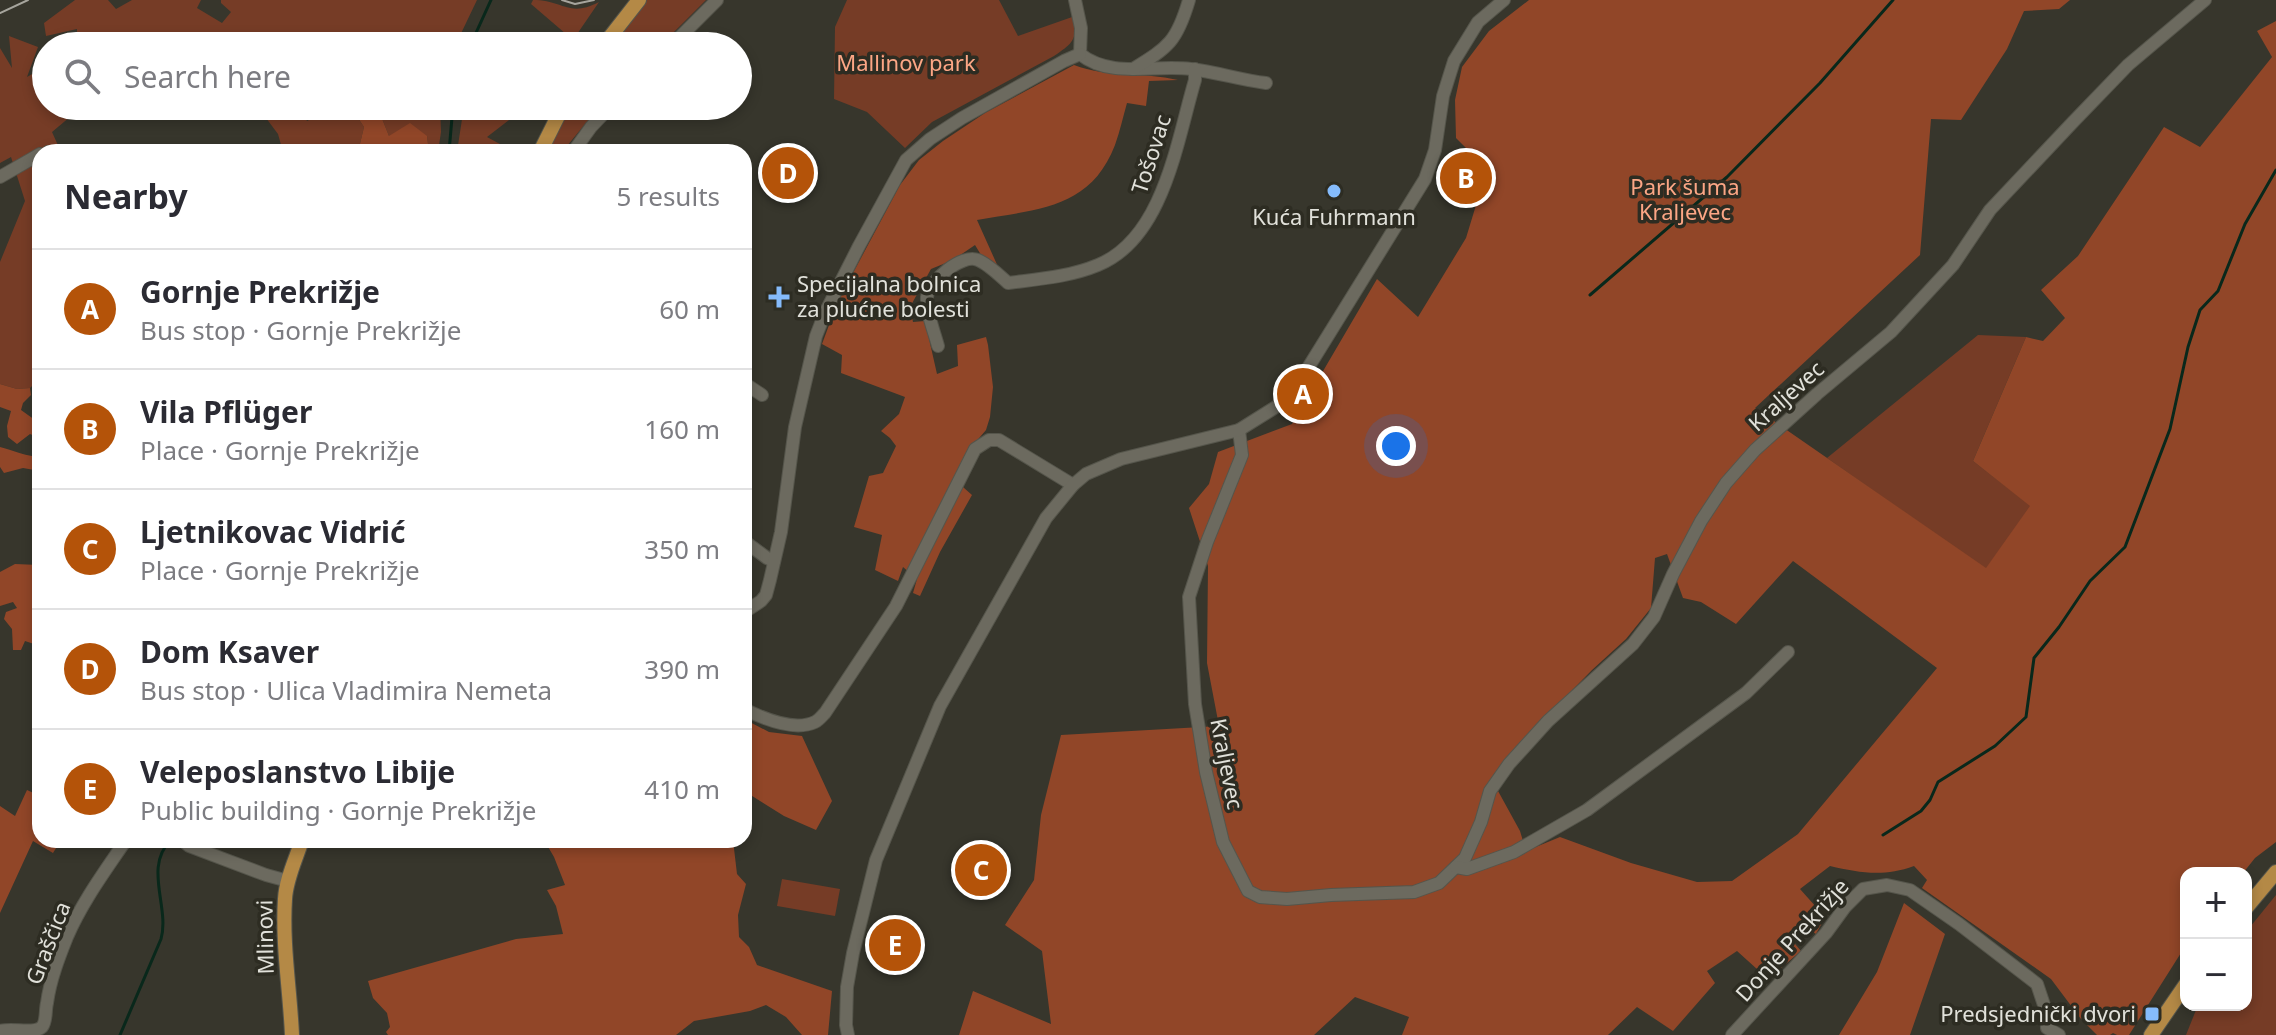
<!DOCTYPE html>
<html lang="en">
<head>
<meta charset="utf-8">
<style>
  :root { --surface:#fff; --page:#f2f2f3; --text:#2b2b33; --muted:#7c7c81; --line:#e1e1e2; --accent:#b45309 }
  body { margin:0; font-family:"Noto Sans",sans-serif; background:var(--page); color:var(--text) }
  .controls { position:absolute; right:24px; bottom:24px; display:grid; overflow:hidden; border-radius:16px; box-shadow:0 4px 12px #0003 }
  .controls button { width:72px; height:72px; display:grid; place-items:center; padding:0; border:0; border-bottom:2px solid var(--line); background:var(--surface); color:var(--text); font:40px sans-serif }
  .you { position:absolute; left:1396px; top:446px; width:28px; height:28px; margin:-20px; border:6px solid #fff; border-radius:50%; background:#1a73e8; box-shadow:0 0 0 12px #1a73e833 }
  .badge { display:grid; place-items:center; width:52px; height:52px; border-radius:50%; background:var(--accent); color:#fff; font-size:26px; font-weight:700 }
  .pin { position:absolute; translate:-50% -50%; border:4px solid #fff; box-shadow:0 2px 8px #0006 }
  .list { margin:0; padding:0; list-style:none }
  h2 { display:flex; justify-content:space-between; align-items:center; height:104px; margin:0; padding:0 32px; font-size:34px }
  h2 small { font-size:26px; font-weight:400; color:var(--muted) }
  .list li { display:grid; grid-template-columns:52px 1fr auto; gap:24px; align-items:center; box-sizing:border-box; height:120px; padding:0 32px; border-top:2px solid var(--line) }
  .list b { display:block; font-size:30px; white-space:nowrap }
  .list p { margin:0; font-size:26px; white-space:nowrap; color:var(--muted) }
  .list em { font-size:26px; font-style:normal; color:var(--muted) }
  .icon { flex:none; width:44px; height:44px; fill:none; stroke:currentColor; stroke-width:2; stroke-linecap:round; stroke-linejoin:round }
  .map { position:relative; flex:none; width:2276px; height:1035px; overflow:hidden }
  .search { position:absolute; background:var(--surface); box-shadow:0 4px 12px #0003; left:32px; top:32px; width:720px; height:88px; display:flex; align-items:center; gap:20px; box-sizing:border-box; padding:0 28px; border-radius:44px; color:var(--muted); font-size:30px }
  .panel { position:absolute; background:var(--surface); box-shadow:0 4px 12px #0003; left:32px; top:144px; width:720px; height:704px; border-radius:24px }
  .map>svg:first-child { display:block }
  .green { fill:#763c26 }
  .forest { fill:#914628; fill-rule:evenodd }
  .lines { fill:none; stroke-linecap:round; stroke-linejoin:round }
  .stream { stroke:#09281b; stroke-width:3 }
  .minor-casing { stroke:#55554b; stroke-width:14 }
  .major-casing { stroke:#55554b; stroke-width:16 }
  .minor { stroke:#6c6a5f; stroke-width:12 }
  .major { stroke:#b48946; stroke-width:14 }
  .tram { stroke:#a6a59d; stroke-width:2 }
  .poi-dot { fill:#85bbfb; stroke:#2d2c22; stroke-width:3 }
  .labels { text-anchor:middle; stroke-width:7; stroke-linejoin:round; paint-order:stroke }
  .park-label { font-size:22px; fill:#fca685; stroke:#2d2c22 }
  .street-label { font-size:22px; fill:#e1e1da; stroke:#2d2c22 }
  .poi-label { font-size:22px; fill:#e1e1da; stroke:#2d2c22 }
</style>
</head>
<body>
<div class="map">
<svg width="2276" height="1035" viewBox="0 0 2276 1035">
  <rect width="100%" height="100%" fill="#37362c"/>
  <g class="green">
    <path d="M 75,0 L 108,0 L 116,9 L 132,0 L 201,0 L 197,8 L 222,23 L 231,12 L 221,3 L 221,0 L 477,0 L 455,46 L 77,46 L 77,29 L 46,36 L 44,23 Z"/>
    <path d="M 533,0 C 563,0 569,18 599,2 L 573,40 L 531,4 Z"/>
    <path d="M 645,0 L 706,0 L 660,46 L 611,46 Z"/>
    <path d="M 847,0 L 999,0 L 1018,36 L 1075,16 C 1076,41 1074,42 1054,56 L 932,122 L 905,148 L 867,112 L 834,99 L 835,27 Z"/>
    <path d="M 9,36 L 38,47 L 27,77 L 46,66 L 46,106 L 83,106 L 52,132 L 61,152 L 40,152 L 40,378 L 30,388 L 17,389 L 0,384 L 0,262 L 25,201 L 11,157 L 0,163 L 0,48 L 12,68 Z"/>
    <path d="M 257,106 L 302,106 L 300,117 L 308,121 L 315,106 L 350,106 L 364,127 L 358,152 L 283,152 L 278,134 Z"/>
    <path d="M 377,106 L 440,106 L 441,132 L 438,152 L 429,152 L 427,136 L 389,136 Z"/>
    <path d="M 464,106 L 514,106 L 518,113 L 487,137 L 511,150 L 510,152 L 457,152 Z"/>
    <path d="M 569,106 L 600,106 L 562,152 L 546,152 Z"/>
    <path d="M 1978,335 L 2026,337 L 1973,461 L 2031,506 L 1986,569 L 1827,458 Z"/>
    <path d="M 782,879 L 840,889 L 835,916 L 777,906 Z"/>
    <path d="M 2276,895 L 2276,1035 L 2186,1035 L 2198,1005 L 2246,1005 L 2246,932 Z"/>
  </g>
  <g class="forest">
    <path d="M 1529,0 L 2070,0 L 2059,9 L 2024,11 L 2007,49 L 1961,120 L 1931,119 L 1920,255 L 1755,408 L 1986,568 L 2030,506 L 1973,461 L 2026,337 L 2043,341 L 2065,318 L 2041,290 L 2078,256 L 2164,127 L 2200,147 L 2272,57 L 2257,31 L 2276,21 L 2276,842 L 2255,858 L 2243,873 L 2186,873 L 2186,945 L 2129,1035 L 2117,1035 L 2113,1033 L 2110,1035 L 2097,1035 L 2081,1019 L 2051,979 L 1922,888 L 1927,880 L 1914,866 C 1884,877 1860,873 1830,866 L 1800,889 L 1825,917 L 1816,934 L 1803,925 L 1790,938 L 1801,951 L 1768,979 L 1737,951 L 1707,971 L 1715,983 L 1673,1031 L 1637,1007 L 1608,1035 L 1402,1035 L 1409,1017 L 1355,997 L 1314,1035 L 959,1035 L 973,991 L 1051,1024 L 1042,951 L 1005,925 L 1034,880 L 1041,815 L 1061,735 L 1219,726 L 1207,663 L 1208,566 L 1189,508 L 1209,484 L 1218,452 L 1292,424 L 1377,279 L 1418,317 L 1466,238 L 1487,169 L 1456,138 L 1455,100 L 1462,67 L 1489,31 ZM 1667,554 L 1683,598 L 1701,602 L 1736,624 L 1793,561 L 1937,668 L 1798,834 L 1732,881 L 1697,882 L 1631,863 L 1560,837 L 1526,851 L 1520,831 L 1492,780 L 1507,757 L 1592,670 L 1626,639 L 1651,608 L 1655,558 Z"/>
    <path d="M 1074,65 C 1108,78 1143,72 1178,80 L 1149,81 L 1146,106 L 1127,103 C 1123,117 1120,131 1115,145 C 1090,210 1036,209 977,220 L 999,269 L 989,268 L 975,245 L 953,260 L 931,269 L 910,307 L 913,322 L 925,321 L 937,374 L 958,366 L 957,345 L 986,337 L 988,345 L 993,387 L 990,417 L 986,430 L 974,444 L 955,480 L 972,495 L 940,552 L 920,596 L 913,593 L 917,579 L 903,567 L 898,581 L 875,570 L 882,535 L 854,527 L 869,476 L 883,473 L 896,446 L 890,438 L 881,431 L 899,414 L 905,397 L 841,373 L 842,355 L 822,344 L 838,301 L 900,185 L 919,160 L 943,141 L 985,113 Z"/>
    <path d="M 350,106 L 377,106 L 389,136 L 410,123 L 427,136 L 429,152 L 358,152 L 364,127 Z"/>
    <path d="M 0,384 L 17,389 L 30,388 L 31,395 L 23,403 L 21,410 L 35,420 L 40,417 L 40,471 L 23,468 L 4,473 L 0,467 L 0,447 C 11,450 30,457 39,457 L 36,448 L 37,437 L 30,434 L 17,444 L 8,437 L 7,426 L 11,411 L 0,407 Z"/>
    <path d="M 15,564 L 39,565 L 35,579 L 40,577 L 40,646 L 25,641 L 21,650 L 13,650 L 12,629 L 4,619 L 6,612 L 17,608 L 13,602 L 0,606 L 0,572 Z"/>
    <path d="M 744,719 L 769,732 L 802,736 L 832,801 L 816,830 L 784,816 L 749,794 L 744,795 Z"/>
    <path d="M 27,790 L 40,796 L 40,840 L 61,840 L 53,853 L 33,841 L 0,913 L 0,806 L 15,816 Z"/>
    <path d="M 544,840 L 733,840 L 737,874 L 746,884 L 738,915 L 739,937 L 749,947 L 757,965 L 832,991 L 828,1035 L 802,1035 L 786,1017 L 766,1005 L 750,1011 L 694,1021 L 676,1035 L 388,1035 L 386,1032 L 390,1027 L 387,1013 L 373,998 L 368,981 L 516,939 L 563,934 L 556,906 L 547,890 L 565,885 L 554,857 Z"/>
    <path d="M 1904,903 L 1945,934 L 1910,1035 L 1839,1035 L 1877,972 Z"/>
  </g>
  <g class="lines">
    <g class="stream">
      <path d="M 470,46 L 491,0"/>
      <path d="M 449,152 L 453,106"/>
      <path d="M 1590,295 L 1727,177 L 1820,83 L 1893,0"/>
      <path d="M 1883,835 L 1921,811 L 1930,800 L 1938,782 L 1995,746 L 2026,717 L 2034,658 L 2059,627 L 2090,581 L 2125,547 L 2170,429 L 2188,347 L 2200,310 L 2218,291 L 2245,224 L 2276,170"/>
      <path d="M 120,1035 L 161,939 C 170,907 143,867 171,840"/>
    </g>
    <defs>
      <g id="minor">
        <path d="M 1075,0 L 1081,28 L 1080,54"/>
        <path d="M 671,46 L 717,0"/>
        <path d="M 1080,54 C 1111,79 1154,64 1191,69 C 1216,72 1241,80 1266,83"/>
        <path d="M 1133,69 C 1169,47 1177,41 1189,0"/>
        <path d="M 48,152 L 62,152"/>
        <path d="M 573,152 L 591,127 L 611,106"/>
        <path d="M 0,177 L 40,154"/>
        <path d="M 938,346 C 934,331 926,312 927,297 C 929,281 962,253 978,260 C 988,264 999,275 1008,283 C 1039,279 1069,277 1098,265 C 1164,238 1177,140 1195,80 L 1195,69"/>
        <path d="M 744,383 L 762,395"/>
        <path d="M 1239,430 L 1242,455 L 1207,542 L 1189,597 L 1195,704 L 1206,772 L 1223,842 L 1248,891 L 1260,897 L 1287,899 L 1331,895 L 1414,892 L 1439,883 L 1465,858 L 1481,822 L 1490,791 L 1509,764 L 1548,721 L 1633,644 L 1654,617 L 1673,574 L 1701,521 L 1726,483 L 1755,450 L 1817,394 L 1891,332 L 1953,265 L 1990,210 L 2073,122 L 2128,65 L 2205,0"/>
        <path d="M 744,541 L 767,558 L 774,561"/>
        <path d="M 746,611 L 761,601 L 766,595 L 770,580 L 781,532 L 795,427 L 816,336 L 825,313 L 859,246 L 906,160 L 930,139 L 962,118 L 1064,61 L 1080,54"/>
        <path d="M 744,709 C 762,718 794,732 815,722 C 819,720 822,716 825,713 L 896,606 L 975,449 L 989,440 L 999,440 L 1073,485"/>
        <path d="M 182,840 L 189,846 L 266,875 L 288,881"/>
        <path d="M 1456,867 L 1467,869 L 1514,852 L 1587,810 L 1746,693 L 1788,652"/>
        <path d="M 0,1031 C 13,1027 33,1035 42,1027 C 47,1021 45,1010 47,1003 C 50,980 59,957 67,937 C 82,902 105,871 126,840"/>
        <path d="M 848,1035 L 846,1025 L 847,987 L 853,953 L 876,860 L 940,706 L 1046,518 L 1073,485 L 1086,474 L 1121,459 L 1239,430 L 1279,405 L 1298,384 L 1425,179 L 1435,150 L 1443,96 L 1454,61 L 1478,22 L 1504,0"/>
        <path d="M 1732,1035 L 1826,933 L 1845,907 L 1863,889 L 1887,885 L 1910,890 L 1959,924 L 2037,984 L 2046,1011 L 2047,1028 L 2059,1035"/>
      </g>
      <g id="major">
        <path d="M 603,46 L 639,0"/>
        <path d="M 540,152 L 563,106"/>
        <path d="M 2246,908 L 2276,872"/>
        <path d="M 292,1035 C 290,990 282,944 285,899 C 286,879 296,859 302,840"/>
        <path d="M 2151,1035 L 2186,984"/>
      </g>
    </defs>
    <use href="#minor" class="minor-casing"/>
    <use href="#major" class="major-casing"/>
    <use href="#minor" class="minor"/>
    <use href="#major" class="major"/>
    <g class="tram">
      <path d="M 562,0 L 575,4 L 594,0"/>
      <path d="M 0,13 L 28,0"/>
    </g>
  </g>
  <g class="poi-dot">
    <circle cx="1334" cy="191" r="8"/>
    <path d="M775 285h8v8h8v8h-8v8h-8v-8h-8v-8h8z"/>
    <rect x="2144" y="1006" width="16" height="16" rx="4"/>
  </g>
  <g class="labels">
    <g class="park-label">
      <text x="906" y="71">Mallinov park</text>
      <text x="1685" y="195">Park šuma<tspan x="1685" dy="25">Kraljevec</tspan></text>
    </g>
    <g class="street-label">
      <text transform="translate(1151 154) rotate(-72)" y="8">Tošovac</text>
      <text transform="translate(1786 396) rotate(-42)" y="8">Kraljevec</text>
      <text transform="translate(1227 764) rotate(79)" y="8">Kraljevec</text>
      <text transform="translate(265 937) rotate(-91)" y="8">Mlinovi</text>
      <text transform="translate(1792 940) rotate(-48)" y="8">Donje Prekrižje</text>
      <text transform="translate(48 943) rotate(-69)" y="8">Graščica</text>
    </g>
    <g class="poi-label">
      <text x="1334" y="225">Kuća Fuhrmann</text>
      <text x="797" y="292" text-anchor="start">Specijalna bolnica<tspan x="797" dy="25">za plućne bolesti</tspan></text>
      <text x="2136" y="1022" text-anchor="end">Predsjednički dvori</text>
    </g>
  </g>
</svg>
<div class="controls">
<button>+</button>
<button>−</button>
</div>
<div class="you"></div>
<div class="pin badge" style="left:1303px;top:394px">A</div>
<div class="pin badge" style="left:1466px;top:178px">B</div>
<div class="pin badge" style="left:981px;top:870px">C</div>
<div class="pin badge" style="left:788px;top:173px">D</div>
<div class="pin badge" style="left:895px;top:945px">E</div>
<div class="search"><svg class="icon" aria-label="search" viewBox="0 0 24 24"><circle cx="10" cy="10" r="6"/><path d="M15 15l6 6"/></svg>Search here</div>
<section class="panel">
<h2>Nearby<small>5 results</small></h2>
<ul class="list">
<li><span class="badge">A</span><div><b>Gornje Prekrižje</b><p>Bus stop · Gornje Prekrižje</p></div><em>60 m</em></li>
<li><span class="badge">B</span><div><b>Vila Pflüger</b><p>Place · Gornje Prekrižje</p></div><em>160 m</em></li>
<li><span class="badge">C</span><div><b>Ljetnikovac Vidrić</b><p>Place · Gornje Prekrižje</p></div><em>350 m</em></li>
<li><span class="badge">D</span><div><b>Dom Ksaver</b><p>Bus stop · Ulica Vladimira Nemeta</p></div><em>390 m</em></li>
<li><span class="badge">E</span><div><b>Veleposlanstvo Libije</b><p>Public building · Gornje Prekrižje</p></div><em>410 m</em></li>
</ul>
</section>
</div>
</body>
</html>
